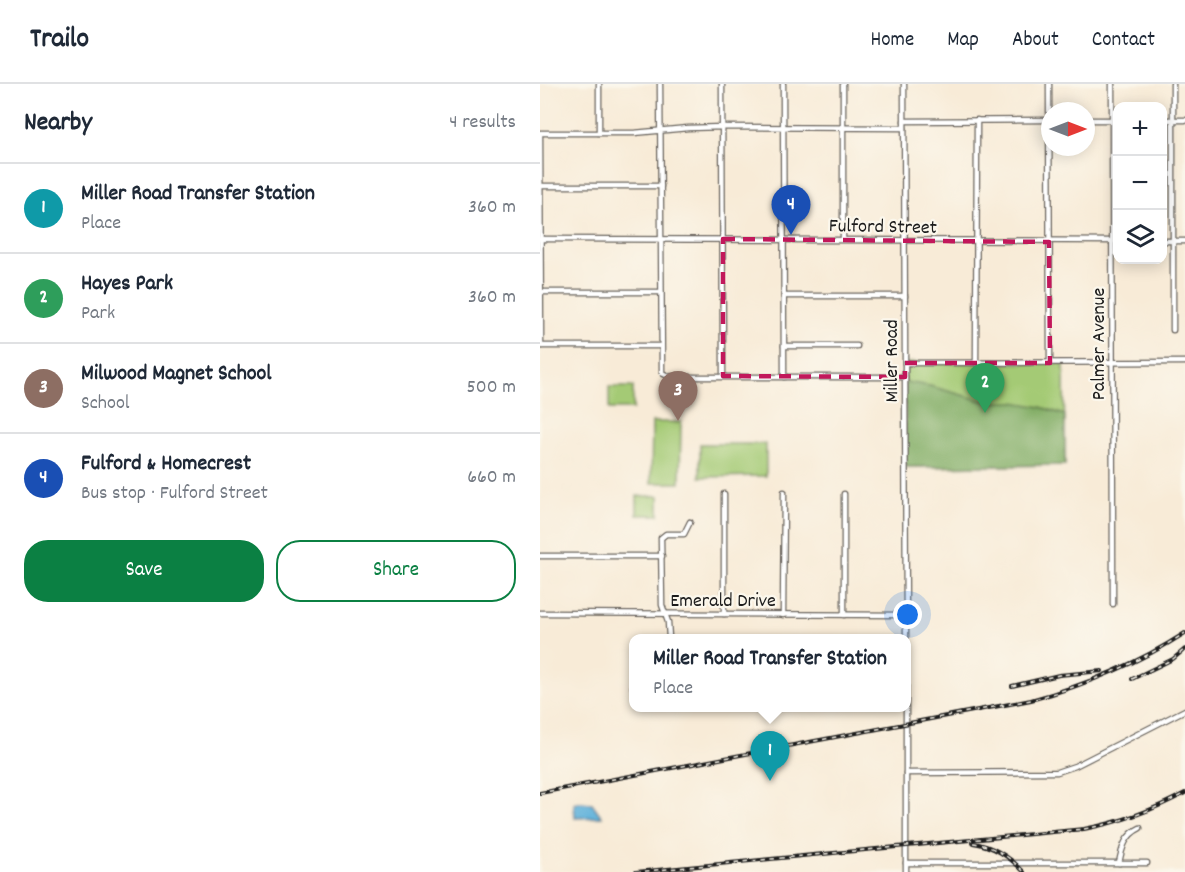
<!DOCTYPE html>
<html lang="en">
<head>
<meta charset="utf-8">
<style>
  :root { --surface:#fff; --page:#f6f6f7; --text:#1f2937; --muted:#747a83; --line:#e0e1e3; --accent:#0b8043 }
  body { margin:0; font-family:Dekko,sans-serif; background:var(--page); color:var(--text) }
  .controls { position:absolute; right:18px; top:18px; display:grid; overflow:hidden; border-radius:12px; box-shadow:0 3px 15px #0003 }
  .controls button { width:54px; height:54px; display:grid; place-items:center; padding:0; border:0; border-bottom:2px solid var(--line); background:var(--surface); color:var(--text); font:30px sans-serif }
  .compass { position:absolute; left:501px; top:18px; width:54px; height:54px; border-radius:50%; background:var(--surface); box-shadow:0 3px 15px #0003; rotate:90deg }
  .you { position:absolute; left:368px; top:531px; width:21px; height:21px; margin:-15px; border:4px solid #fff; border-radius:50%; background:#1a73e8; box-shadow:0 0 0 9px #1a73e833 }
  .badge { display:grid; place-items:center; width:39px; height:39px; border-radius:50%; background:var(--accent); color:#fff; font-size:20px; font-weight:700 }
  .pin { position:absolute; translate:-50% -50px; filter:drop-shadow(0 2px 3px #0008) }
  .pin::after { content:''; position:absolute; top:32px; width:21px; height:18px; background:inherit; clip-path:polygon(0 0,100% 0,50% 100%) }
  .popup { position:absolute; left:89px; top:550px; width:282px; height:78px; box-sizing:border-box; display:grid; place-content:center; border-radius:12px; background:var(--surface); filter:drop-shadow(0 2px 4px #0005); font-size:20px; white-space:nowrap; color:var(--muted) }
  .popup b { font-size:22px; color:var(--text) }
  .popup::after { content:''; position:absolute; left:50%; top:100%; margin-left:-12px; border:12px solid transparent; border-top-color:var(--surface) }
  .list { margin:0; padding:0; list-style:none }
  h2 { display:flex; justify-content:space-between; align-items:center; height:78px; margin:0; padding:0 24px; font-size:26px }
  h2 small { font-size:20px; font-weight:400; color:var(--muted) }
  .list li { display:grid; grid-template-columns:39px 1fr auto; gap:18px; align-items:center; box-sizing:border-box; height:90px; padding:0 24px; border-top:2px solid var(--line) }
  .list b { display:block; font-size:22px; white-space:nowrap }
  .list p { margin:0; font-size:20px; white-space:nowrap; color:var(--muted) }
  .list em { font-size:20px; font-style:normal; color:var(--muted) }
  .actions { display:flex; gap:12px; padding:18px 24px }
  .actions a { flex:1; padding:14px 0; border:2px solid var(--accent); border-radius:24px; text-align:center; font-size:21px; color:var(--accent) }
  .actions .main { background:var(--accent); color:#fff }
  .icon { flex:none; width:33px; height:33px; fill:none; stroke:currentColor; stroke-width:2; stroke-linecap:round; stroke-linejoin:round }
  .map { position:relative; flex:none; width:645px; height:788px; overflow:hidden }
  header { display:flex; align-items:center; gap:36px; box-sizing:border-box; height:84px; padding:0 30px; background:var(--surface); border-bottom:2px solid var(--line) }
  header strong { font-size:28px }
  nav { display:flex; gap:33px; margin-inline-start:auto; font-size:21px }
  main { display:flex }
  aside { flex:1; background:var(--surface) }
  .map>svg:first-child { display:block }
  .green { fill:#a4ca75; stroke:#607348; stroke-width:1.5 }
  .forest { fill:#83ae66; stroke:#506541; stroke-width:1.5 }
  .water { fill:#5fb1da; stroke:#3e667b; stroke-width:1.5 }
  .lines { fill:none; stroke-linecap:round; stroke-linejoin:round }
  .minor-casing { stroke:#69645d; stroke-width:7 }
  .minor { stroke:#fff; stroke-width:4.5 }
  .rail-casing { stroke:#1c1c1c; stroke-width:4 }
  .rail { stroke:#fbf7ec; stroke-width:1.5; stroke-dasharray:4.5; stroke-linecap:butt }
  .marked { fill:none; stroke:#c2185b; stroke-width:4.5; stroke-dasharray:12 8; stroke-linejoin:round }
  .labels { text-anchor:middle; stroke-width:4.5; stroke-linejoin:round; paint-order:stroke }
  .street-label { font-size:20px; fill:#1c1c1c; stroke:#fbf7ec }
</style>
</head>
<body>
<header>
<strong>Trailo</strong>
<nav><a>Home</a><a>Map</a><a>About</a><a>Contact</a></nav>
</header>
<main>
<aside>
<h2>Nearby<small>4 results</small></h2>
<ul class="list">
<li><span class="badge" style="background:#0f9aa8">1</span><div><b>Miller Road Transfer Station</b><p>Place</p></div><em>360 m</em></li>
<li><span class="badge" style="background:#2e9e5b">2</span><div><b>Hayes Park</b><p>Park</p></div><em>360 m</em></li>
<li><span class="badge" style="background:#8d6e63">3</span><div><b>Milwood Magnet School</b><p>School</p></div><em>500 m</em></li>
<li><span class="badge" style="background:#1a4fb4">4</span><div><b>Fulford &amp; Homecrest</b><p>Bus stop · Fulford Street</p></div><em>660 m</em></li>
</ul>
<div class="actions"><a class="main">Save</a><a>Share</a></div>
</aside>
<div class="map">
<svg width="645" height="788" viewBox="0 0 645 788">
  <rect width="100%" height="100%" fill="#fbf7ec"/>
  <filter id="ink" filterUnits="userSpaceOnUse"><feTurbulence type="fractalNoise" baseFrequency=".0167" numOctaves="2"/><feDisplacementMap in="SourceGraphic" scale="12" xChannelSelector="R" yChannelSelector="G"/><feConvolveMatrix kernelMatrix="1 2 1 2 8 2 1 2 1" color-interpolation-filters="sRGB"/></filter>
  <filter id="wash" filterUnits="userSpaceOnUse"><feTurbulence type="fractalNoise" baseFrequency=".008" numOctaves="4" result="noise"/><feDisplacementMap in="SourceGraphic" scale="24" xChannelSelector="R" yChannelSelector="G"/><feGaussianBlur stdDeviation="1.35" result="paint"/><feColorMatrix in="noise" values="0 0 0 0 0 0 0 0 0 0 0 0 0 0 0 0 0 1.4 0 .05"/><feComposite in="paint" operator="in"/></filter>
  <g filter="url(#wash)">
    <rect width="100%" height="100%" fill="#f8ebd7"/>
    <g class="green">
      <path d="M 365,279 L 524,279 L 525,381 L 366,383 Z"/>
      <rect x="69" y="303" width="24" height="22"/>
      <path d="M 112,338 L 141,338 L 140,399 L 111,399 Z"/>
      <path d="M 160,360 L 226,360 L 226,392 L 160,393 Z"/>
      <rect x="97" y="412" width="22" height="19"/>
    </g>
    <path class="forest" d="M 365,298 L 390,302 L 447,318 L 474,318 L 501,323 L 525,331 L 525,381 L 366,383 Z"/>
    <path class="water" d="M 39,718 L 52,719 L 62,733 L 35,734 L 34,720 Z"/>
  </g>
  <g filter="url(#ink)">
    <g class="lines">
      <defs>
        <g id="minor">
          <path d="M 120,0 L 122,289 L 128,292 L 137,293 L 365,293"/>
          <path d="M 182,0 L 183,292"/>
          <path d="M 243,0 L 244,293"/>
          <path d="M 303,0 L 303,155"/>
          <path d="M 364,0 L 366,554"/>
          <path d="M 509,0 L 510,279"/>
          <path d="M 572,0 L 573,520"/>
          <path d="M 546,36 L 578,36"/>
          <path d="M 622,36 L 645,36"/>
          <path d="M 364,37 L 510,36"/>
          <path d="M 0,49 L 94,49 L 148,44 L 183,43 L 364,44"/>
          <path d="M 59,49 L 59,0"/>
          <path d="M 0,50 L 1,262"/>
          <path d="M 1,102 L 121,102"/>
          <path d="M 0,155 L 578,157"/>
          <path d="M 622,157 L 645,157"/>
          <path d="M 1,208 L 121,208"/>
          <path d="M 244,212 L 365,212"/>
          <path d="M 633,246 L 633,0"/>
          <path d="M 1,262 L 121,262"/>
          <path d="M 244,262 L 317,262"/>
          <path d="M 365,279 L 645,278"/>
          <path d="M 436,279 L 437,36"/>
          <path d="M 184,410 L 184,530"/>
          <path d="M 304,410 L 304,531"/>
          <path d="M 0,472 L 122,472"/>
          <path d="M 0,529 L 366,531"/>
          <path d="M 243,531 L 244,408"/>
          <path d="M 129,554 L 128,538 L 122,521 L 121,454 L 126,450 L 144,450 L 150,438"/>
          <path d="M 93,603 L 94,603"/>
          <path d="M 366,689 L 517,688 L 535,682 L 645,626"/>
          <path d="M 366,779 L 607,779"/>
          <path d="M 579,779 C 582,764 585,751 600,744"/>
          <path d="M 366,788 L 366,568"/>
        </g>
      </defs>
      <use href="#minor" class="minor-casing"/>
      <use href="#minor" class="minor"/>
      <defs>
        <g id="rail">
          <path d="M 592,595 L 633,575 L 645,565"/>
          <path d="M 472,602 L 519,591 L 562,587"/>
          <path d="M 0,709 L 491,616 C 546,601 597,580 645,549"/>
          <path d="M 433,759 C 454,762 470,773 484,788"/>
          <path d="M 96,788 L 544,745 C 581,738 612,727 645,709"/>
        </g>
      </defs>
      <use href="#rail" class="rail-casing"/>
      <use href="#rail" class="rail"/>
    </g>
  </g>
  <path class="marked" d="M 183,155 L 509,158 L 510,279 L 365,279 L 365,293 L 183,292 Z"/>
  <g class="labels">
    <g class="street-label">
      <text transform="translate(343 141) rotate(1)" y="7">Fulford Street</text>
      <text transform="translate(557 260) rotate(-90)" y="7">Palmer Avenue</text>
      <text transform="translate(350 277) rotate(-90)" y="7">Miller Road</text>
      <text x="183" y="522">Emerald Drive</text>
    </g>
  </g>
</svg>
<div class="controls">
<button>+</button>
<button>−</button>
<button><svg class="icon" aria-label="layers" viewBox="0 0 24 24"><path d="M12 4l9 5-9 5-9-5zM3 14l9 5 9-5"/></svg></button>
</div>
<svg class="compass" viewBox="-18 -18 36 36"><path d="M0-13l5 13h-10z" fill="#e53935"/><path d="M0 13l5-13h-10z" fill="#747a83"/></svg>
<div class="you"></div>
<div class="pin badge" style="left:230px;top:697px;background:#0f9aa8">1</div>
<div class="popup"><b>Miller Road Transfer Station</b>Place</div>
<div class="pin badge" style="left:445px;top:329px;background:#2e9e5b">2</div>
<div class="pin badge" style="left:138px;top:337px;background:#8d6e63">3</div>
<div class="pin badge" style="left:251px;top:151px;background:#1a4fb4">4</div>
</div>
</main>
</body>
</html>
